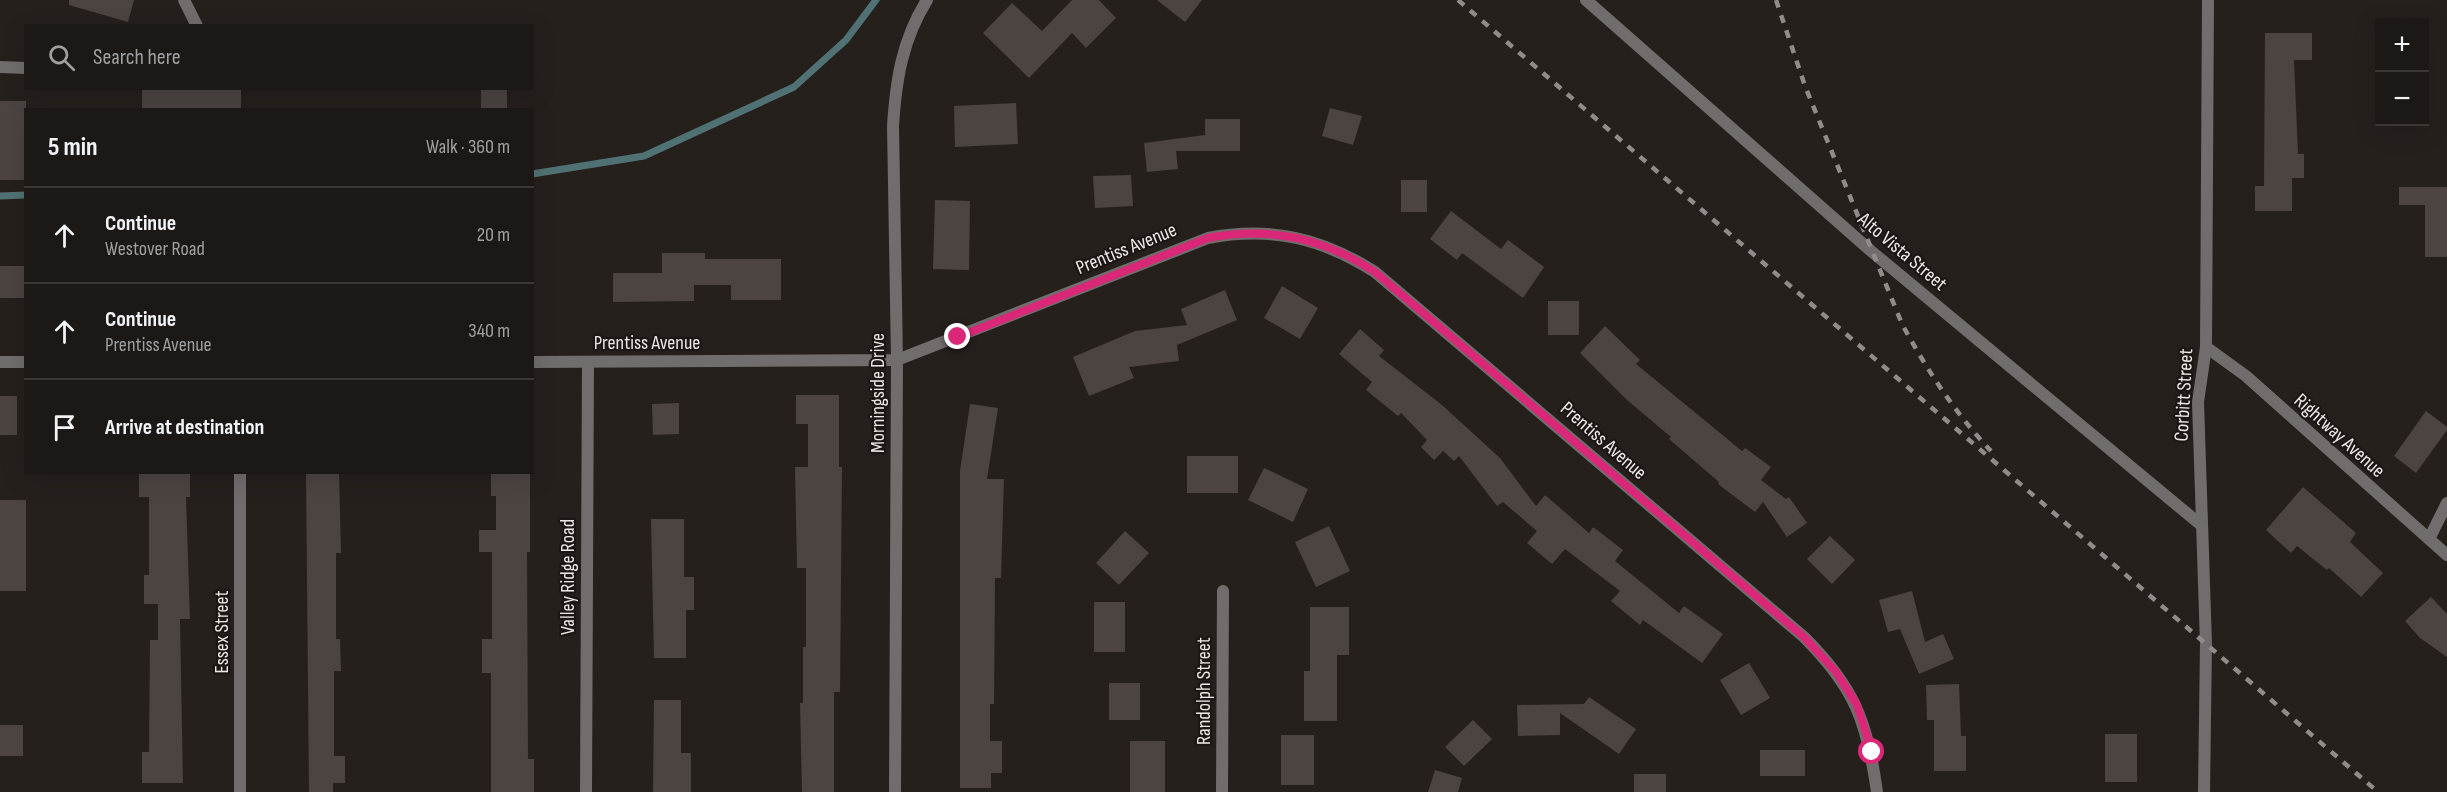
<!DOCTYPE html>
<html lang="en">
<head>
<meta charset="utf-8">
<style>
  :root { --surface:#1c1816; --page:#292523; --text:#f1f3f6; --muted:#a0a0a1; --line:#3a3735 }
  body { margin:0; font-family:"Sofia Sans Condensed",sans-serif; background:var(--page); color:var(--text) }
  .controls { position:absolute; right:18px; top:18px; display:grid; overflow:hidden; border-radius:0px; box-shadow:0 6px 24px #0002 }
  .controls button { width:54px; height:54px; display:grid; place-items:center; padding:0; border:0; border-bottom:2px solid var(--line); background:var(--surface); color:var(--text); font:30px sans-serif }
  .stop { position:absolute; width:18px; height:18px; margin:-14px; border:4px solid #db2777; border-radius:50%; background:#fff }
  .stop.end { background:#db2777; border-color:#fff; box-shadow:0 2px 6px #0008 }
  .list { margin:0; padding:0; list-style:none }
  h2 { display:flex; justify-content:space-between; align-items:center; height:78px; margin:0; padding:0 24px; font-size:26px }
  h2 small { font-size:20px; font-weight:400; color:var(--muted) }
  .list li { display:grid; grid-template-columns:39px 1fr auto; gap:18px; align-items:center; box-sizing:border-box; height:96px; padding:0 24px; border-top:2px solid var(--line) }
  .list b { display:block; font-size:22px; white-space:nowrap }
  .list p { margin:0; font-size:20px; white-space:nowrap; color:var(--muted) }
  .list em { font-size:20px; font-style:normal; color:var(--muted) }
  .icon { flex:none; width:33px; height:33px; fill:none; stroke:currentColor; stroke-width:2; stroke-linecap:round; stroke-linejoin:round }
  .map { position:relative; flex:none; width:2447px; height:792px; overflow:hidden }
  .search { position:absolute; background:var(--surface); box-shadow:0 6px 24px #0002; left:24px; top:24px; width:510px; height:66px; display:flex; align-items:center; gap:15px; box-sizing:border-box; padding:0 21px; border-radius:0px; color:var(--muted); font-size:22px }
  .panel { position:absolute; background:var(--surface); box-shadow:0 6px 24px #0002; left:24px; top:108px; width:510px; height:366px; border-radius:0px }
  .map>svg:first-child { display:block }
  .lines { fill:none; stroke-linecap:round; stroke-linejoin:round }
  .stream { stroke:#517274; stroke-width:7 }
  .building { fill:#4b4441 }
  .minor { stroke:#716d6c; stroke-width:12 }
  .rail { stroke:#918c89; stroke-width:4.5; stroke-dasharray:8 8; stroke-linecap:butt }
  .route { stroke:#db2777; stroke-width:8 }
  .labels { text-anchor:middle; stroke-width:4.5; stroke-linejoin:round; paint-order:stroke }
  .street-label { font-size:20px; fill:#ece8e6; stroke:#1c1714 }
</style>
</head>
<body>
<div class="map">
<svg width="2447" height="792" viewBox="0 0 2447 792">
  <rect width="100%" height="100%" fill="#26201d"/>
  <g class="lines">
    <g class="stream">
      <path d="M 532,174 L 644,156 L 794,87 L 846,40 L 876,0"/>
      <path d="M 0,196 L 26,195"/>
    </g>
  </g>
  <g class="building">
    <path d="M 69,0 L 134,0 L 128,22 L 69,5 Z"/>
    <path d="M 1072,0 L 1099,0 L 1116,18 L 1086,48 L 1072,33 L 1029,78 L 983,33 L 1012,3 L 1042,31 Z"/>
    <path d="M 1157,0 L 1202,0 L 1185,22 Z"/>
    <path d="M 2265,33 L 2312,33 L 2312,60 L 2294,60 L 2298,154 L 2304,154 L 2304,178 L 2292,178 L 2292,211 L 2255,211 L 2255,186 L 2264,186 Z"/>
    <rect x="142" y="88" width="99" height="22"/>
    <rect x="481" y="88" width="26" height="20"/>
    <rect x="0" y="101" width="26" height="79"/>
    <path d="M 1016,103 L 1018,144 L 955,147 L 954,106 Z"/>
    <path d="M 1330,108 L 1362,116 L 1353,145 L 1322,136 Z"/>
    <path d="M 1205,119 L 1240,119 L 1240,151 L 1176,151 L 1178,169 L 1147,172 L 1144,143 L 1205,135 Z"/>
    <path d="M 1131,175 L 1133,206 L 1095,208 L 1093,176 Z"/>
    <rect x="1401" y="180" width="26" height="32"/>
    <path d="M 2399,187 L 2447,187 L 2447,257 L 2425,257 L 2425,205 L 2399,205 Z"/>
    <path d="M 935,200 L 970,201 L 969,270 L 933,269 Z"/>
    <path d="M 1451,211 L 1501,249 L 1508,240 L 1544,267 L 1523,298 L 1462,253 L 1457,260 L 1430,239 Z"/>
    <path d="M 662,253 L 705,253 L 705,259 L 781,259 L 781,300 L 731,300 L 731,285 L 694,285 L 694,301 L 613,302 L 613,273 L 662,273 Z"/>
    <rect x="0" y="266" width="26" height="32"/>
    <path d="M 1282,286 L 1318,308 L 1300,339 L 1264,318 Z"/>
    <path d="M 1225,290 L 1237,320 L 1177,345 L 1179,361 L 1129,367 L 1134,378 L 1089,396 L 1073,357 L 1135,331 L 1187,325 L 1181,309 Z"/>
    <rect x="1548" y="301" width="31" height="34"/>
    <path d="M 1605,326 L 1640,360 L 1636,364 L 1742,451 L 1745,448 L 1771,467 L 1761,480 L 1786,499 L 1789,497 L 1807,523 L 1787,537 L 1763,502 L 1755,512 L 1718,484 L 1719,482 L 1669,439 L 1671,437 L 1627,400 L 1580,353 Z"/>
    <path d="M 1360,329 L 1384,350 L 1379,356 L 1442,405 L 1500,458 L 1536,506 L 1545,495 L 1589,533 L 1593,527 L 1623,550 L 1615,561 L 1679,613 L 1684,606 L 1723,634 L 1702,663 L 1643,620 L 1640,625 L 1611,601 L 1620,591 L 1565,549 L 1552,564 L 1527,543 L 1537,531 L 1503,502 L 1497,506 L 1459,456 L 1454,461 L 1443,451 L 1434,460 L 1421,447 L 1427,440 L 1401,413 L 1398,416 L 1366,390 L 1372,382 L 1339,354 Z"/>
    <path d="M 796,395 L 839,395 L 839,467 L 842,467 L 840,692 L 834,692 L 834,792 L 802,792 L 800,703 L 803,703 L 803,647 L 806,647 L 806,568 L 797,568 L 795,467 L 808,467 L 808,424 L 796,424 Z"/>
    <rect x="0" y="396" width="17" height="39"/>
    <path d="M 679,403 L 679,434 L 653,435 L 652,404 Z"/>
    <path d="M 970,404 L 998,408 L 987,479 L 1004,479 L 1001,578 L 995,578 L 994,704 L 990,704 L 990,741 L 1002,741 L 1002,773 L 991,773 L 991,788 L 960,788 L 960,471 Z"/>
    <path d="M 2426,411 L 2447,427 L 2447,430 L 2416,473 L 2394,456 Z"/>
    <rect x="1187" y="456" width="51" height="37"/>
    <path d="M 1264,468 L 1308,489 L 1293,522 L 1248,500 Z"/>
    <path d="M 139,472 L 190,472 L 190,497 L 186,497 L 190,619 L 180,619 L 183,783 L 142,783 L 142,752 L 149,752 L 150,640 L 158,640 L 158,604 L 144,604 L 144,575 L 149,575 L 149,497 L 139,497 Z"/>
    <path d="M 306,472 L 339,472 L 341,553 L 336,553 L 336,639 L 340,639 L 341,671 L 334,671 L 334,756 L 345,756 L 345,783 L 333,783 L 333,792 L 309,792 Z"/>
    <path d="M 491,472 L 530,472 L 530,552 L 527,552 L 528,759 L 534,759 L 534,792 L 491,792 L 491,673 L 482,673 L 482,639 L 492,639 L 492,552 L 479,552 L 479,530 L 496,530 L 496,496 L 491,496 Z"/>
    <path d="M 2303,487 L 2356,533 L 2350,542 L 2383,573 L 2361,597 L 2329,568 L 2327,570 L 2297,546 L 2291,553 L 2266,530 Z"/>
    <rect x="0" y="500" width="26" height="91"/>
    <path d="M 651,519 L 684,519 L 684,577 L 694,577 L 694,610 L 686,610 L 686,658 L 654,658 Z"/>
    <path d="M 1329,526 L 1350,571 L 1316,587 L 1295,542 Z"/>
    <path d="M 1125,531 L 1149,553 L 1119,585 L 1096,563 Z"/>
    <path d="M 1830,536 L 1855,560 L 1832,584 L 1807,559 Z"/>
    <path d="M 1912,591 L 1925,642 L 1943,634 L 1954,659 L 1919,674 L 1900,629 L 1888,632 L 1879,600 Z"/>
    <path d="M 2431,597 L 2447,614 L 2447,657 L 2420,638 L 2405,621 Z"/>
    <rect x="1094" y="602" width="31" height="50"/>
    <path d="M 1310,607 L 1349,607 L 1349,655 L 1337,655 L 1337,721 L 1304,721 L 1304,671 L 1310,671 Z"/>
    <path d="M 1749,663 L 1770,698 L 1741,715 L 1720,680 Z"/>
    <rect x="1109" y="683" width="31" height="37"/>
    <path d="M 1959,684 L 1961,736 L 1966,736 L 1966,771 L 1934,771 L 1934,720 L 1927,720 L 1926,685 Z"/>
    <path d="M 1589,697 L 1636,729 L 1619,754 L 1560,713 L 1560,735 L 1518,736 L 1517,705 L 1584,704 Z"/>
    <path d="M 654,700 L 681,700 L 681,753 L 691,753 L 691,792 L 653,792 Z"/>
    <path d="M 1473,720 L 1492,739 L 1464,766 L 1445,747 Z"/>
    <rect x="0" y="725" width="23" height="31"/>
    <rect x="2105" y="734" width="32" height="48"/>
    <rect x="1281" y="735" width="33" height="50"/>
    <rect x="1130" y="741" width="35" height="51"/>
    <rect x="1760" y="750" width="45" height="26"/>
    <path d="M 1435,770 L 1462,778 L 1458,792 L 1428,792 Z"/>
    <rect x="1634" y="774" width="32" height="18"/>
  </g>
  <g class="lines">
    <g class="minor">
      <path d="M 184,0 L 197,26"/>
      <path d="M 1586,0 L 1871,251 L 2201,525"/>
      <path d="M 0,67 L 26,68"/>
      <path d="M 2206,347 L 2246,376 L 2447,555"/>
      <path d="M 0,362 L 26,362"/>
      <path d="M 532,362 L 897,360 L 1208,238 C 1270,226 1322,238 1375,272 L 1804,637 C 1855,688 1867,721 1877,792"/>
      <path d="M 240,472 L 240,792"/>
      <path d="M 2429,539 L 2447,503"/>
      <path d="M 586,792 L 588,362"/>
      <path d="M 895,792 L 897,360 L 893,126 C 896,80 902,40 927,0"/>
      <path d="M 1222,792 L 1223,591"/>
      <path d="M 2204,792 L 2206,644 L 2198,402 L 2206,347 L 2208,0"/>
    </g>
    <g class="rail">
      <path d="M 1458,0 L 2378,792"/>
      <path d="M 1776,0 L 1805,86 L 1902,324 C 1927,370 1955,413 1991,451"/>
    </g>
  </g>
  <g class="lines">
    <path class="route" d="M 958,337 L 1208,238 C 1270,226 1323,238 1375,272 L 1804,637 L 1836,672 L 1857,705 L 1872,752"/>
  </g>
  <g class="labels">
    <g class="street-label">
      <text transform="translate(1126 248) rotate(-22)" y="7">Prentiss Avenue</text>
      <text transform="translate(1903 251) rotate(40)" y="7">Alto Vista Street</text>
      <text x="647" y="349">Prentiss Avenue</text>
      <text transform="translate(877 393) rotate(-90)" y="7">Morningside Drive</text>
      <text transform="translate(2183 395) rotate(-87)" y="7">Corbitt Street</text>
      <text transform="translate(2340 435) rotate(42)" y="7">Rightway Avenue</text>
      <text transform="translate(1604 440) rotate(41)" y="7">Prentiss Avenue</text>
      <text transform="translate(567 577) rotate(-90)" y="7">Valley Ridge Road</text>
      <text transform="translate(221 632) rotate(-90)" y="7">Essex Street</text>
      <text transform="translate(1203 691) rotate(-90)" y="7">Randolph Street</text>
    </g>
  </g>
</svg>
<div class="controls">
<button>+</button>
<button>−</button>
</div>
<div class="stop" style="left:1872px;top:752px"></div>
<div class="stop end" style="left:958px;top:337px"></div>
<div class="search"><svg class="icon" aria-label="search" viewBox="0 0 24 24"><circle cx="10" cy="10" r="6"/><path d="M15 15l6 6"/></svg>Search here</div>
<section class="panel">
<h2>5 min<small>Walk · 360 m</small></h2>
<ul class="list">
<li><svg class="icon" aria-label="ahead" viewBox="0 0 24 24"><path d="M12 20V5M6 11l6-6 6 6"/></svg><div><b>Continue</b><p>Westover Road</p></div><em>20 m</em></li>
<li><svg class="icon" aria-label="ahead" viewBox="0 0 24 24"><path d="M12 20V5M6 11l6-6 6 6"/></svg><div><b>Continue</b><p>Prentiss Avenue</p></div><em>340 m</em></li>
<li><svg class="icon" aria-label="arrive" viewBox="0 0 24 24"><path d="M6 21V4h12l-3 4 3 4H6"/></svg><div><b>Arrive at destination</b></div></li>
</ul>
</section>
</div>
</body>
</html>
